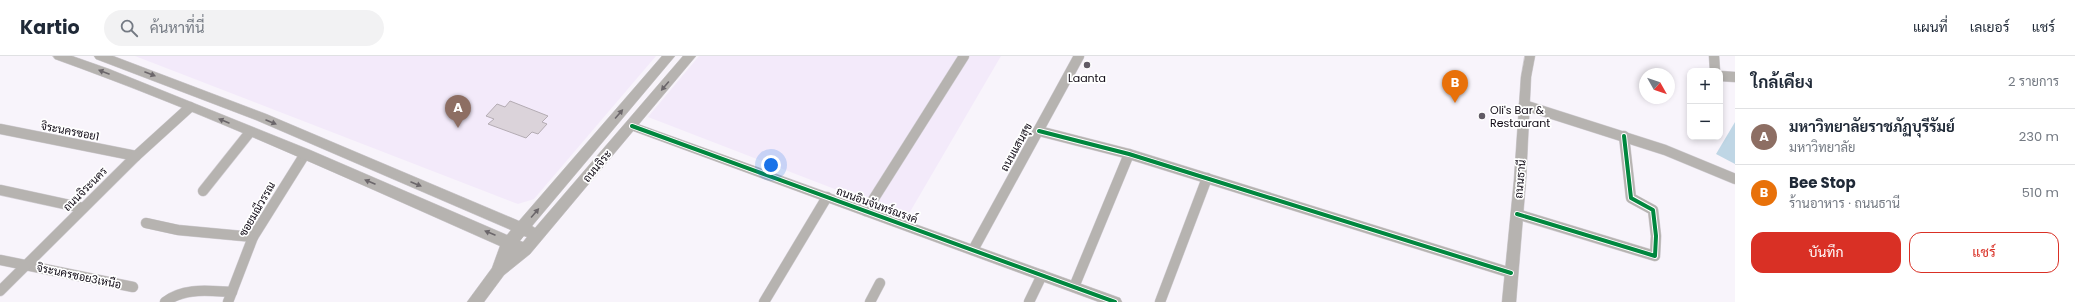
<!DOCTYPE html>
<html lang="th">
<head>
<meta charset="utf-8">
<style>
  :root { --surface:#fff; --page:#f2f2f3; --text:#1f2937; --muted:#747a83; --line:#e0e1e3; --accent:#d93025 }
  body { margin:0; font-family:Poppins,Sarabun,sans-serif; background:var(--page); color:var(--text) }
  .controls { position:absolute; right:12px; top:12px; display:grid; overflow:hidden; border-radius:8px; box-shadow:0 2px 6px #0003 }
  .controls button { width:36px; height:36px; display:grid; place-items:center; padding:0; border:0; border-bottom:1px solid var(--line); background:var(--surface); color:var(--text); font:20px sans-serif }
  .compass { position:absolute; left:1639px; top:12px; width:36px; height:36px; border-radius:50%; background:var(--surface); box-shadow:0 2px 6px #0003; rotate:130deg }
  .you { position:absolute; left:771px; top:109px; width:14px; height:14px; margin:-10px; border:3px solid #fff; border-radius:50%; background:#1a73e8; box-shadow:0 0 0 6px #1a73e833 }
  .badge { display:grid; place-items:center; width:26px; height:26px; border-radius:50%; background:var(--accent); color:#fff; font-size:13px; font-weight:700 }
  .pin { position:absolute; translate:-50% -33px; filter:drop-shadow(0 1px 2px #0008) }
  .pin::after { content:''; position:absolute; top:21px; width:14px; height:12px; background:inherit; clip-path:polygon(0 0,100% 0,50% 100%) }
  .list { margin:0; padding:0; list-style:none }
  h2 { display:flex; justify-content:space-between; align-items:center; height:52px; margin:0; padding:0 16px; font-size:17px }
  h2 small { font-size:13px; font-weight:400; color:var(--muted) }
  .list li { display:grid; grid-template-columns:26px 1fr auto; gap:12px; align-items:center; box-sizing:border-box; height:56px; padding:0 16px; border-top:1px solid var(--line) }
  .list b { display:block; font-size:15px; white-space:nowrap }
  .list p { margin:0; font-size:13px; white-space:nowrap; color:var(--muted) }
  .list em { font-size:13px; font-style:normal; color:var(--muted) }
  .actions { display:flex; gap:8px; padding:12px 16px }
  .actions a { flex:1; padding:9px 0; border:1px solid var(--accent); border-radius:12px; text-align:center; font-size:14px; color:var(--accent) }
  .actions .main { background:var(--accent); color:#fff }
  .icon { flex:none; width:22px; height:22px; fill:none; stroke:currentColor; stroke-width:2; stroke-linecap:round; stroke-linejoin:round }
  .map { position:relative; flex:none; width:1735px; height:246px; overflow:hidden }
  header { display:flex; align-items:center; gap:24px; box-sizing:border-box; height:56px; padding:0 20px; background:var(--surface); border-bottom:1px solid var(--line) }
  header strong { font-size:19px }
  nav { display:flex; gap:22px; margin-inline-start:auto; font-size:14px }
  .search { width:280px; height:36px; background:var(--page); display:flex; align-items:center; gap:10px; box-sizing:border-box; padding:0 14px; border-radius:22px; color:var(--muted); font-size:15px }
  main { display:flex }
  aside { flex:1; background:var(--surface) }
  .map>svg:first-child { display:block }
  .built { fill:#f3eafa }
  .water { fill:#bfd6e5 }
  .building { fill:#dbd3da; stroke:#b4acb3 }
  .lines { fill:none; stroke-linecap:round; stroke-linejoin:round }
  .minor-casing { stroke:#d3cfd5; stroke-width:11 }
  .tertiary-casing { stroke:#d3cfd5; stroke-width:1 }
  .secondary-casing { stroke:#d3cfd5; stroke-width:1 }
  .minor { stroke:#b6b3b0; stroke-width:10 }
  .tertiary { fill:#b6b3b0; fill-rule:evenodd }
  .secondary { fill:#b6b3b0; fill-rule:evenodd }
  .cycleway-casing { stroke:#fff; stroke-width:6 }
  .cycleway { stroke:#00873e; stroke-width:4 }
  .oneway { fill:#6b666a }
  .poi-dot { fill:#615b65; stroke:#fff; stroke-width:1.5 }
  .labels { text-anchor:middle; stroke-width:3.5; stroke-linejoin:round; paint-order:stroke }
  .poi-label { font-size:11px; fill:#0f0914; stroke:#fff }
  .street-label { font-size:11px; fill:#0f0914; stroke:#fff }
</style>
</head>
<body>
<header>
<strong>Kartio</strong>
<div class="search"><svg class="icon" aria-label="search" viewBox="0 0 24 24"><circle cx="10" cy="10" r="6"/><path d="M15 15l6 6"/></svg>ค้นหาที่นี่</div>
<nav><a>แผนที่</a><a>เลเยอร์</a><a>แชร์</a></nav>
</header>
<main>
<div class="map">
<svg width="1735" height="246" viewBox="0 0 1735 246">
  <rect width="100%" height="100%" fill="#f8f4fb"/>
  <g class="built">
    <path d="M 135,0 L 656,0 L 534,143 L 518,148 Z"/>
    <path d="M 699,0 L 1001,0 L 907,161 L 648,61 Z"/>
  </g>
  <path class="water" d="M 1735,66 L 1735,108 L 1716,98 Z"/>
  <path class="building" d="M 510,45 L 548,60 L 542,66 L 547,68 L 538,78 L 532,76 L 526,82 L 488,68 L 494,63 L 486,60 L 497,48 L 505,51 Z"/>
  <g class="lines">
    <defs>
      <g id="minor">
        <path d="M 1714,0 L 1715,15"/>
        <path d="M 1720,20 L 1735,21"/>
        <path d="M 1524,49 L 1665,94 L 1735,123"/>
        <path d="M 0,73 L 136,100"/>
        <path d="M 1039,75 L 1129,98 L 1511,217"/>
        <path d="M 0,134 L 83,152"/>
        <path d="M 203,135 L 250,76"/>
        <path d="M 866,155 L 964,0"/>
        <path d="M 1517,158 L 1655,200 L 1656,180 L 1653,154 L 1631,142 L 1624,80"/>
        <path d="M 146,167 L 178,174 L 253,181"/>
        <path d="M 973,194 L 1079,0"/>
        <path d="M 0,204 L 133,231"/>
        <path d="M 1074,231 L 1129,98"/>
        <path d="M 0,235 L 136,100 L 190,51"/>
        <path d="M 165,246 C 184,231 209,235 232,236"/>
        <path d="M 228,246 L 253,181 L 305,98"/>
        <path d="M 764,246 L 827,141"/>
        <path d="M 870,246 L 880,227"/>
        <path d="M 1029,246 L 1042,219"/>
        <path d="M 1160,246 L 1207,122"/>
      </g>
      <g id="tertiary">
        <path d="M 1525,0 L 1535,0 L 1531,21 L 1526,124 L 1516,246 L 1502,246 L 1514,124 L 1521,21 Z"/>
        <path d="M 632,66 L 1120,242 L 1122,246 L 1099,246 L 628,73 L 626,70 Z"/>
      </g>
      <path id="secondary" d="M 53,0 L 72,0 L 109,13 L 310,94 L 507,179 L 511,174 L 256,64 L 96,3 L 94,0 L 113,0 L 266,58 L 519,165 L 662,0 L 675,0 L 532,170 L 535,172 L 683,0 L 696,0 L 530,198 L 504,219 L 484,246 L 467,246 L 492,212 L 500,190 C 353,125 206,57 55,3 ZM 524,180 L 527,181 L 523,186 L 520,185 Z"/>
    </defs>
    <use href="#minor" class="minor-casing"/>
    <use href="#tertiary" class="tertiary-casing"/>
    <use href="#secondary" class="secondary-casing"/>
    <use href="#minor" class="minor"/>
    <use href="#tertiary" class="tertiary"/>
    <use href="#secondary" class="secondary"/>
    <defs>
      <g id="cycleway">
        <path d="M 632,70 L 1115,246"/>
        <path d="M 1039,75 L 1129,98 L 1511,217"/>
        <path d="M 1517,158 L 1655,200 L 1656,180 L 1653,154 L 1631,142 L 1624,80"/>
      </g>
    </defs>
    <use href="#cycleway" class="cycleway-casing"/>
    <use href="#cycleway" class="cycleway"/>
  </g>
  <defs><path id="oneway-solid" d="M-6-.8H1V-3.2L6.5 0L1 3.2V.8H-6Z"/></defs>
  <g class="oneway">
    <use href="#oneway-solid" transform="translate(104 16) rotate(-159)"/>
    <use href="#oneway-solid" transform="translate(150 18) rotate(21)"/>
    <use href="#oneway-solid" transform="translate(665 30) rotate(130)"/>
    <use href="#oneway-solid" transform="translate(619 58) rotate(-49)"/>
    <use href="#oneway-solid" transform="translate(224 65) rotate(-157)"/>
    <use href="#oneway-solid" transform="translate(271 66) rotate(23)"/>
    <use href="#oneway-solid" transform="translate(370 126) rotate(-157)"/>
    <use href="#oneway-solid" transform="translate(416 128) rotate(23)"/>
    <use href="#oneway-solid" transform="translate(535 157) rotate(-49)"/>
    <use href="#oneway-solid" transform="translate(490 177) rotate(-157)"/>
  </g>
  <g class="poi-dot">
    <circle cx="1087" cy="9" r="4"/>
    <circle cx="1482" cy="60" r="4"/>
  </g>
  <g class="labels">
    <g class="poi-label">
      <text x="1087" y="26">Laanta</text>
      <text x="1490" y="58" text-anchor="start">Oli's Bar &amp;<tspan x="1490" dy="13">Restaurant</tspan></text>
    </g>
    <g class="street-label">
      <text transform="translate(70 75) rotate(11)" y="4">จิระนครซอย1</text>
      <text transform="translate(1016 91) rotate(-61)" y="4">ถนนแสนสุข</text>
      <text transform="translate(597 110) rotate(-50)" y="4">ถนนจิระ</text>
      <text transform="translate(1520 123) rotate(-85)" y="4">ถนนธานี</text>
      <text transform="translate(85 133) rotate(-45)" y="4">ถนนจิระนคร</text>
      <text transform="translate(877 149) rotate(20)" y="4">ถนนอินจันทร์ณรงค์</text>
      <text transform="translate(257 153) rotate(-60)" y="4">ซอยมณีวรรณ</text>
      <text transform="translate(79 220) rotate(12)" y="4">จิระนครซอย3เหนือ</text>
    </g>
  </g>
</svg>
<div class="controls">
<button>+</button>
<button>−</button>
</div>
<svg class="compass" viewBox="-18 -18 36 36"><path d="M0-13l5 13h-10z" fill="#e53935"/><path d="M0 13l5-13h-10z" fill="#747a83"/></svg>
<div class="you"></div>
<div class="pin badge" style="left:458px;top:72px;background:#8d6e63">A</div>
<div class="pin badge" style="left:1455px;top:47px;background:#e8710a">B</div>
</div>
<aside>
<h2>ใกล้เคียง<small>2 รายการ</small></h2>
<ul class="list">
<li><span class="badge" style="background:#8d6e63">A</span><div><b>มหาวิทยาลัยราชภัฏบุรีรัมย์</b><p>มหาวิทยาลัย</p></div><em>230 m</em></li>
<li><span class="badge" style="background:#e8710a">B</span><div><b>Bee Stop</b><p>ร้านอาหาร · ถนนธานี</p></div><em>510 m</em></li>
</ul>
<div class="actions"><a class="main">บันทึก</a><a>แชร์</a></div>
</aside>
</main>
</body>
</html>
